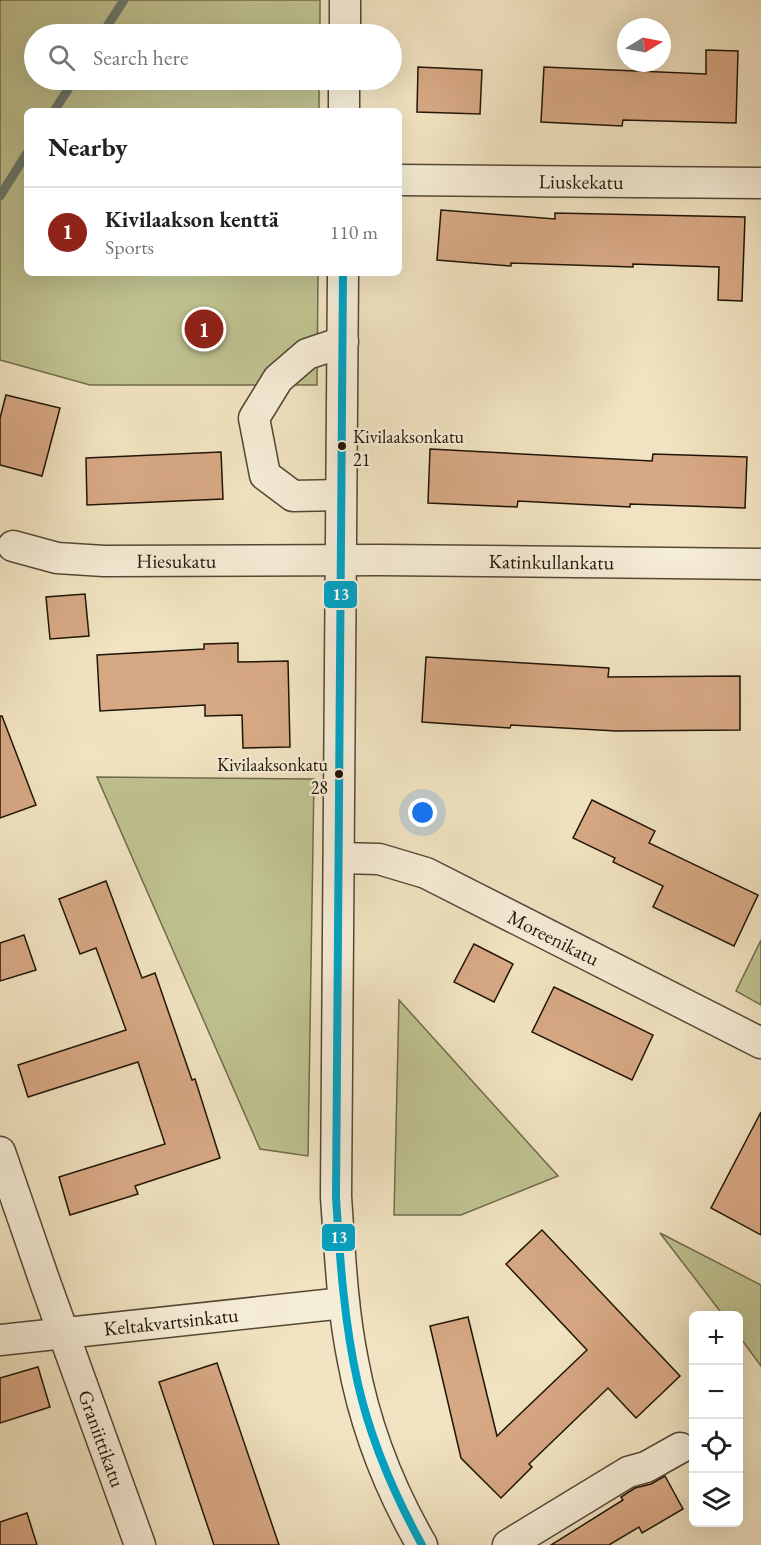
<!DOCTYPE html>
<html lang="en">
<head>
<meta charset="utf-8">
<style>
  :root { --surface:#fff; --page:#f6f6f6; --text:#222; --muted:#767676; --line:#e0e0e0; --accent:#8f2418 }
  body { margin:0; font-family:"EB Garamond",serif; background:var(--page); color:var(--text) }
  .controls { position:absolute; right:18px; bottom:18px; display:grid; overflow:hidden; border-radius:9px; box-shadow:0 6px 24px #0002 }
  .controls button { width:54px; height:54px; display:grid; place-items:center; padding:0; border:0; border-bottom:2px solid var(--line); background:var(--surface); color:var(--text); font:30px sans-serif }
  .compass { position:absolute; left:617px; top:18px; width:54px; height:54px; border-radius:50%; background:var(--surface); box-shadow:0 6px 24px #0002; rotate:80deg }
  .you { position:absolute; left:423px; top:813px; width:21px; height:21px; margin:-15px; border:4px solid #fff; border-radius:50%; background:#1a73e8; box-shadow:0 0 0 9px #1a73e833 }
  .badge { display:grid; place-items:center; width:39px; height:39px; border-radius:50%; background:var(--accent); color:#fff; font-size:20px; font-weight:700 }
  .pin { position:absolute; translate:-50% -50%; border:3px solid #fff; box-shadow:0 2px 6px #0006 }
  .list { margin:0; padding:0; list-style:none }
  h2 { display:flex; justify-content:space-between; align-items:center; height:78px; margin:0; padding:0 24px; font-size:26px }
  h2 small { font-size:20px; font-weight:400; color:var(--muted) }
  .list li { display:grid; grid-template-columns:39px 1fr auto; gap:18px; align-items:center; box-sizing:border-box; height:90px; padding:0 24px; border-top:2px solid var(--line) }
  .list b { display:block; font-size:22px; white-space:nowrap }
  .list p { margin:0; font-size:20px; white-space:nowrap; color:var(--muted) }
  .list em { font-size:20px; font-style:normal; color:var(--muted) }
  .icon { flex:none; width:33px; height:33px; fill:none; stroke:currentColor; stroke-width:2; stroke-linecap:round; stroke-linejoin:round }
  .map { position:relative; flex:none; width:761px; height:1545px; overflow:hidden }
  .search { position:absolute; background:var(--surface); box-shadow:0 6px 24px #0002; left:24px; top:24px; width:378px; height:66px; display:flex; align-items:center; gap:15px; box-sizing:border-box; padding:0 21px; border-radius:33px; color:var(--muted); font-size:22px }
  .panel { position:absolute; background:var(--surface); box-shadow:0 6px 24px #0002; left:24px; top:108px; width:378px; height:168px; border-radius:9px }
  .map>svg:first-child { display:block }
  .green { fill:#bfc290; stroke:#706c4b; stroke-width:1.5 }
  .lines { fill:none; stroke-linecap:round; stroke-linejoin:round }
  .stream { stroke:#6a7a6d; stroke-width:9 }
  .building { fill:#d7a884; stroke:#201506; stroke-width:1.5 }
  .minor-casing { stroke:#544835; stroke-width:33 }
  .minor { stroke:#f6edd7; stroke-width:30 }
  .bus-1-casing { stroke:#f6edd7; stroke-width:12 }
  .bus-1 { stroke:#02a2c4; stroke-width:8 }
  .bus-dot { fill:#201506; stroke:#f6edd7; stroke-width:2 }
  .labels { text-anchor:middle; stroke-width:4.5; stroke-linejoin:round; paint-order:stroke }
  .bus-label { font-size:18px; fill:#201506; stroke:#f6edd7; text-anchor:start }
  .street-label { font-size:20px; fill:#201506; stroke:#f6edd7 }
  .line-badge { stroke:#f6edd7; stroke-width:2 }
  .badge-label { font-size:16px; text-anchor:middle; font-weight:bold; fill:#fff }
</style>
</head>
<body>
<div class="map">
<svg width="761" height="1545" viewBox="0 0 761 1545">
  <rect width="100%" height="100%" fill="#f1e3c1"/>
  <filter id="stains"><feTurbulence type="fractalNoise" baseFrequency=".00333" numOctaves="4"/><feColorMatrix values="0 0 0 0 .2 0 0 0 0 .09 0 0 0 0 .02 0 0 0 .5 -.17"/></filter>
  <radialGradient id="worn" r=".72"><stop offset=".6" stop-color="#630" stop-opacity="0"/><stop offset="1" stop-color="#630" stop-opacity=".3"/></radialGradient>
  <g class="green">
    <path d="M 0,0 L 320,0 L 320,34 L 34,34 L 34,80 L 319,80 L 319,111 L 27,111 L 27,273 L 318,273 L 317,385 L 90,385 L 0,360 Z"/>
    <path d="M 97,777 L 314,779 L 308,1156 L 260,1149 Z"/>
    <path d="M 761,940 L 761,1005 L 736,991 Z"/>
    <path d="M 399,1000 L 558,1176 L 461,1215 L 394,1215 Z"/>
    <path d="M 660,1233 L 761,1285 L 761,1366 L 739,1336 L 738,1316 L 723,1315 Z"/>
  </g>
  <g class="lines">
    <g class="stream">
      <path d="M 102,34 L 124,0"/>
      <path d="M 54,111 L 74,80"/>
      <path d="M 0,196 L 27,153"/>
    </g>
  </g>
  <g class="building">
    <path d="M 706,50 L 738,51 L 736,123 L 623,120 L 622,126 L 541,122 L 544,67 L 706,74 Z"/>
    <path d="M 418,67 L 482,70 L 480,114 L 417,112 Z"/>
    <path d="M 441,210 L 555,219 L 555,213 L 745,217 L 742,301 L 718,300 L 719,267 L 633,264 L 633,267 L 511,263 L 511,266 L 437,260 Z"/>
    <path d="M 6,395 L 60,408 L 42,476 L 0,465 L 0,418 Z"/>
    <path d="M 430,449 L 652,461 L 653,454 L 747,457 L 745,508 L 630,504 L 630,507 L 518,501 L 517,507 L 428,503 Z"/>
    <path d="M 221,452 L 223,499 L 87,505 L 86,458 Z"/>
    <path d="M 85,594 L 89,636 L 50,639 L 46,597 Z"/>
    <path d="M 238,643 L 238,662 L 288,661 L 290,747 L 243,748 L 242,715 L 205,716 L 205,705 L 100,711 L 97,655 L 204,649 L 204,644 Z"/>
    <path d="M 426,657 L 609,668 L 608,677 L 740,676 L 740,730 L 616,731 L 511,725 L 510,728 L 422,722 Z"/>
    <path d="M 0,716 L 2,716 L 36,805 L 0,818 Z"/>
    <path d="M 592,800 L 655,831 L 649,843 L 758,895 L 734,946 L 653,907 L 663,886 L 613,862 L 615,858 L 573,838 Z"/>
    <path d="M 106,881 L 142,978 L 155,973 L 192,1080 L 195,1079 L 220,1158 L 135,1186 L 138,1194 L 70,1215 L 59,1177 L 165,1144 L 138,1062 L 28,1097 L 18,1065 L 126,1030 L 96,948 L 80,954 L 59,899 Z"/>
    <path d="M 24,935 L 36,970 L 0,981 L 0,943 Z"/>
    <path d="M 474,944 L 513,964 L 494,1002 L 454,982 Z"/>
    <path d="M 554,987 L 653,1035 L 632,1080 L 532,1032 Z"/>
    <path d="M 761,1112 L 761,1235 L 711,1208 Z"/>
    <path d="M 542,1230 L 680,1376 L 636,1418 L 608,1388 L 529,1464 L 532,1467 L 501,1498 L 461,1458 L 430,1326 L 468,1317 L 497,1436 L 587,1350 L 506,1264 Z"/>
    <path d="M 217,1363 L 279,1545 L 214,1545 L 159,1382 Z"/>
    <path d="M 38,1367 L 50,1407 L 0,1423 L 0,1378 Z"/>
    <path d="M 665,1476 L 683,1509 L 642,1533 L 639,1527 L 609,1545 L 551,1545 L 623,1500 L 621,1497 L 635,1488 L 651,1484 Z"/>
    <path d="M 27,1513 L 37,1545 L 0,1545 L 0,1522 Z"/>
  </g>
  <g class="lines">
    <defs>
      <g id="minor">
        <path d="M 345,34 L 345,0"/>
        <path d="M 344,111 L 344,80"/>
        <path id="s1" d="M 399,180 L 761,183"/>
        <path d="M 343,273 L 336,1197 C 340,1252 342,1307 353,1361 C 365,1426 389,1488 422,1545"/>
        <path d="M 341,495 L 293,496 L 265,475 L 254,418 L 278,379 L 307,354 L 343,342"/>
        <path id="s2" d="M 13,546 L 57,558 L 104,561 L 381,560 L 761,564"/>
        <path id="s3" d="M 339,858 L 379,859 L 426,873 L 761,1043"/>
        <path id="s4" d="M 0,1152 L 46,1285 L 140,1545"/>
        <path id="s5" d="M 0,1340 L 344,1303"/>
        <path d="M 508,1545 L 628,1472 L 646,1467 L 680,1448"/>
      </g>
    </defs>
    <use href="#minor" class="minor-casing"/>
    <use href="#minor" class="minor"/>
    <defs>
      <path id="bus-1" d="M 343,273 L 336,1197 C 340,1260 344,1322 358,1384 C 371,1441 394,1494 422,1545"/>
    </defs>
    <use href="#bus-1" class="bus-1-casing"/>
    <use href="#bus-1" class="bus-1"/>
  </g>
  <g class="bus-dot">
    <circle cx="342" cy="446" r="5"/>
    <circle cx="339" cy="774" r="5"/>
  </g>
  <g class="labels">
    <g class="bus-label">
      <text x="353" y="443">Kivilaaksonkatu<tspan x="353" dy="23">21</tspan></text>
      <text x="328" y="771" text-anchor="end">Kivilaaksonkatu<tspan x="328" dy="23">28</tspan></text>
    </g>
    <g class="street-label">
      <text dy="7" stroke="none"><textPath href="#s1" startOffset="182">Liuskekatu</textPath></text>
      <text dy="7" stroke="none"><textPath href="#s2" startOffset="165">Hiesukatu</textPath></text>
      <text dy="7" stroke="none"><textPath href="#s2" startOffset="540">Katinkullankatu</textPath></text>
      <text dy="7" stroke="none"><textPath href="#s3" startOffset="232">Moreenikatu</textPath></text>
      <text dy="7" stroke="none"><textPath href="#s5" startOffset="172">Keltakvartsinkatu</textPath></text>
      <text dy="7" stroke="none"><textPath href="#s4" startOffset="304">Graniittikatu</textPath></text>
    </g>
  </g>
  <g class="line-badge">
    <rect x="323" y="580" width="35" height="29" rx="6" fill="#02a2c4"/>
    <rect x="321" y="1223" width="35" height="29" rx="6" fill="#02a2c4"/>
  </g>
  <g class="badge-label">
    <text x="341" y="600">13</text>
    <text x="339" y="1243">13</text>
  </g>
  <rect width="100%" height="100%" filter="url(#stains)"/>
  <rect width="100%" height="100%" fill="url(#worn)"/>
</svg>
<div class="controls">
<button>+</button>
<button>−</button>
<button><svg class="icon" aria-label="locate" viewBox="0 0 24 24"><circle cx="12" cy="12" r="6"/><path d="M12 2v4M12 18v4M2 12h4M18 12h4"/></svg></button>
<button><svg class="icon" aria-label="layers" viewBox="0 0 24 24"><path d="M12 4l9 5-9 5-9-5zM3 14l9 5 9-5"/></svg></button>
</div>
<svg class="compass" viewBox="-18 -18 36 36"><path d="M0-13l5 13h-10z" fill="#e53935"/><path d="M0 13l5-13h-10z" fill="#767676"/></svg>
<div class="you"></div>
<div class="pin badge" style="left:204px;top:329px">1</div>
<div class="search"><svg class="icon" aria-label="search" viewBox="0 0 24 24"><circle cx="10" cy="10" r="6"/><path d="M15 15l6 6"/></svg>Search here</div>
<section class="panel">
<h2>Nearby<small></small></h2>
<ul class="list">
<li><span class="badge">1</span><div><b>Kivilaakson kenttä</b><p>Sports</p></div><em>110 m</em></li>
</ul>
</section>
</div>
</body>
</html>
